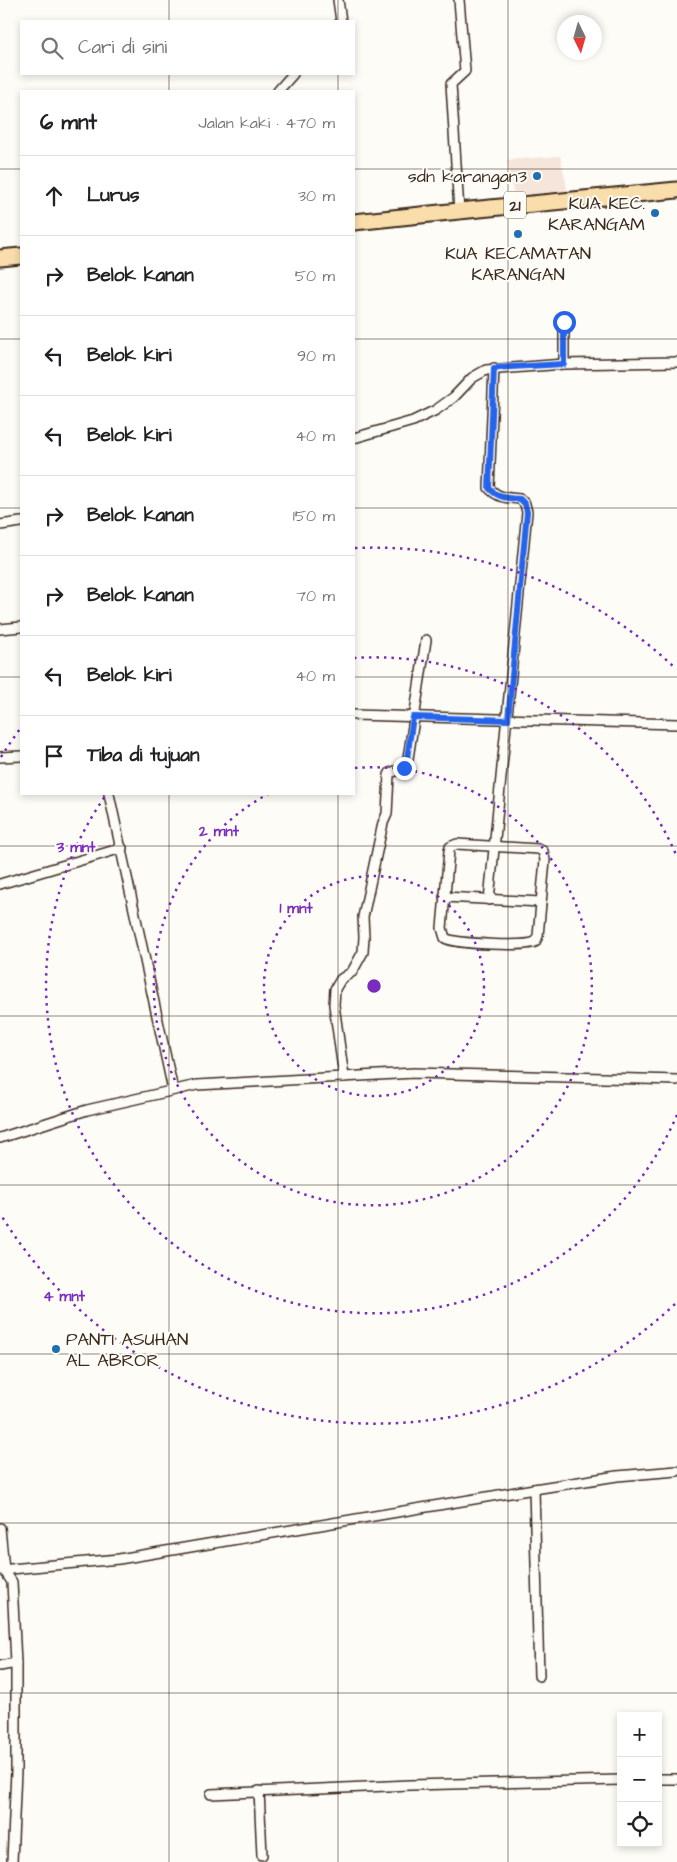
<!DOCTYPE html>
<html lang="id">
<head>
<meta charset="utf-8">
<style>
  :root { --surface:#fff; --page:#f6f6f6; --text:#202124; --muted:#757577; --line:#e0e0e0 }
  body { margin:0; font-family:"Architects Daughter",sans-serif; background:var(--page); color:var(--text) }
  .controls { position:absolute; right:15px; bottom:15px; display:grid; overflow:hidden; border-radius:0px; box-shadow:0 2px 8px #0003 }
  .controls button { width:45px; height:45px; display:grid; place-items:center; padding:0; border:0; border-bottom:1px solid var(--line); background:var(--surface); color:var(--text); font:25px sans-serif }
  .compass { position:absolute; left:557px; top:15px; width:45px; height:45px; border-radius:50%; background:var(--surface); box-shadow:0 2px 8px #0003; rotate:175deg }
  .stop { position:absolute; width:15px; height:15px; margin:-11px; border:4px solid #2563eb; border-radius:50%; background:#fff }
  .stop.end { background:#2563eb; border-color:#fff; box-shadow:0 1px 5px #0008 }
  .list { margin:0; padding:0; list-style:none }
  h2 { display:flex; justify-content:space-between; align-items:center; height:65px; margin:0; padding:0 20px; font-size:21px }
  h2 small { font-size:16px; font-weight:400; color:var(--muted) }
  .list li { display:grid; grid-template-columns:32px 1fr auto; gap:15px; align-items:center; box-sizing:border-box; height:80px; padding:0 20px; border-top:1px solid var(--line) }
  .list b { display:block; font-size:19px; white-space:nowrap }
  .list em { font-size:16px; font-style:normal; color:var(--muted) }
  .icon { flex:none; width:28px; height:28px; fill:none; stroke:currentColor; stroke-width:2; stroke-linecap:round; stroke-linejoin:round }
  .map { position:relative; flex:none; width:677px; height:1862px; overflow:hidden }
  .search { position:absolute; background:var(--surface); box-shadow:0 2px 8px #0003; left:20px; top:20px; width:335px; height:55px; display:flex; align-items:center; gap:12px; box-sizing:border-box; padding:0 18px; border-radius:0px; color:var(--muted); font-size:19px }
  .panel { position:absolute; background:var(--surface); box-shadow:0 2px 8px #0003; left:20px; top:90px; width:335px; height:705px; border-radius:0px }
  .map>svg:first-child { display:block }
  .built { fill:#f6e5db }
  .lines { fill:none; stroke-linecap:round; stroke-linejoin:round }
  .minor-casing { stroke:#3b2a1e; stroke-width:12 }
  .trunk-casing { stroke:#3b2a1e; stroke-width:19 }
  .minor { stroke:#fdfcf7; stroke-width:9 }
  .trunk { stroke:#f9ddab; stroke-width:15 }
  .route { stroke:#2563eb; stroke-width:6 }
  .grid { fill:none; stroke:#3b2a1e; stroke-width:1; stroke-opacity:0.55 }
  .ring { fill:none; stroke:#7b2cbf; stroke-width:2.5; stroke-dasharray:2.5 5 }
  .poi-dot { fill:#1f6fb2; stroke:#fdfcf7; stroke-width:2 }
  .labels { text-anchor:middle; stroke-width:4; stroke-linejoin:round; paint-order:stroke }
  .shield { fill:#fdfcf7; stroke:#75695f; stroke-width:1 }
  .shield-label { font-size:16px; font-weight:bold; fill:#3b2a1e }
  .poi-label { font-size:18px; fill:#3b2a1e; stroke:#fdfcf7; text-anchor:end }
  .centre { fill:#7b2cbf; stroke:#fdfcf7; stroke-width:2.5 }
  .ring-label { font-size:15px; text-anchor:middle; font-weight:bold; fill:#7b2cbf; stroke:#fdfcf7; stroke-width:4; stroke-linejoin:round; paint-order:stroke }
</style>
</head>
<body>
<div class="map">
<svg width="677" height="1862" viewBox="0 0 677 1862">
  <rect width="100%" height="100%" fill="#fdfcf7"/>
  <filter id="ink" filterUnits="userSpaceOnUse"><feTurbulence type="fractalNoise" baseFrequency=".02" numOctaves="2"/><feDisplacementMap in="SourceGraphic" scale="10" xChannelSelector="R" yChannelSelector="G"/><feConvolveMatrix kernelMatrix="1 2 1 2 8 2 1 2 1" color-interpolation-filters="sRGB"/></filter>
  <g filter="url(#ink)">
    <path class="built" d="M 560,156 L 568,192 L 514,197 L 507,160 Z"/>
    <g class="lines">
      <defs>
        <g id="minor">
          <path d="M 338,0 L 341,21"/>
          <path d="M 278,91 L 293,74"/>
          <path d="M 459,211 L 451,84 L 465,71 L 459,0"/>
          <path d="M 564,364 L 564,323"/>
          <path d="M 354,438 L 413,421 L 436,410 L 454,397 L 472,378 L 486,370 L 564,364 L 677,362"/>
          <path d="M 0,525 L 21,522"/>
          <path d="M 0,629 L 21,627"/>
          <path d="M 354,715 L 677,724"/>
          <path d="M 0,757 L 21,756"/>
          <path d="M 109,794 L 173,1090"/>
          <path d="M 457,844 L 538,849 L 543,851 L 545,860 L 538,936 L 535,942 C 524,947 455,944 445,938 L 442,928 L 449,851 L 450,847 Z"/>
          <path d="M 0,884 L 122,848"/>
          <path d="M 444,897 L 541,902"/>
          <path d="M 489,900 L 527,512 L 525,504 L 520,499 C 507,498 498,498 489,488 L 494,368"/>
          <path d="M 344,1077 L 334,1005 L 335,989 L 341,979 L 352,972 L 363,952 L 364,937 L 363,917 L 383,823 L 387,814 L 389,775 L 390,773 L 404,768 L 407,765 L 426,640"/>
          <path d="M 0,1138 L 87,1110 L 197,1085 L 414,1073 L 677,1080"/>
          <path d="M 534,1489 L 539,1676"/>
          <path d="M 0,1528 L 4,1570 L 12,1582 L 16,1663 L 16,1771 L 12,1862"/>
          <path d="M 0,1570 L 119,1559 L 534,1489 L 617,1476 L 677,1471"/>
          <path d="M 0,1666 L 16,1663"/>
          <path d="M 658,1779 L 677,1779"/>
          <path d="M 259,1791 L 262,1855"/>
          <path d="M 211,1794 L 410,1785 L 621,1780"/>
        </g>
        <g id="trunk">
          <path d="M 354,222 L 459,211 L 677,190"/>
          <path d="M 0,258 L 21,256"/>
        </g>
      </defs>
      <use href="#minor" class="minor-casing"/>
      <use href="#trunk" class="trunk-casing"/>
      <use href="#minor" class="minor"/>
      <use href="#trunk" class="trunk"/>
    </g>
  </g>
  <g class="lines" filter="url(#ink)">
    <path class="route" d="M 404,768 L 406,765 L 413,717 L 508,720 L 527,512 L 525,504 L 520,499 C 507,498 498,498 489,488 L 494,368 L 564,364 L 564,322"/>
  </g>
  <path class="grid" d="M 169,0 L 169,21M 338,0 L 338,21M 508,0 L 508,1862M 169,74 L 169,91M 338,74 L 338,91M 0,169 L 21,169M 354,169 L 677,169M 0,339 L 21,339M 354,339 L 677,339M 0,508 L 21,508M 354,508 L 677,508M 0,677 L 21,677M 354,677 L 677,677M 169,794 L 169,1862M 338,794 L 338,1862M 0,846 L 677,846M 0,1016 L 677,1016M 0,1185 L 677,1185M 0,1354 L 677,1354M 0,1523 L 677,1523M 0,1693 L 677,1693"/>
  <g class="ring">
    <circle cx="374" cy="986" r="110"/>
    <path d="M355 768A219 219 0 1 1 268 794"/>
    <path d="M677 1115A329 329 0 1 1 106 795M354 658A329 329 0 0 1 677 857"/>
    <path d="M675 1304A438 438 0 0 1 1 1215M1 757A438 438 0 0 1 20 729M355 548A438 438 0 0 1 675 668"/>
  </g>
  <g class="poi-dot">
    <circle cx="537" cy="176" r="5"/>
    <circle cx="655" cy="213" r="5"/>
    <circle cx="518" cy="234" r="5"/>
    <circle cx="56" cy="1349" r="5"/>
  </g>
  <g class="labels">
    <rect class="shield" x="504" y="191.5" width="22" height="27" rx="4"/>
    <g class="shield-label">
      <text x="515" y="211">21</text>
    </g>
    <g class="poi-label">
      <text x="527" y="182">sdn karangan3</text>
      <text x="645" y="209">KUA KEC.<tspan x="645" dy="21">KARANGAM</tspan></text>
      <text x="518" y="259" text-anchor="middle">KUA KECAMATAN<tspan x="518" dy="21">KARANGAN</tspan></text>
      <text x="66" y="1345" text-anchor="start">PANTI ASUHAN<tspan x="66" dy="21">AL ABROR</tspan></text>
    </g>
  </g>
  <circle cx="374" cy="986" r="8" class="centre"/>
  <g class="ring-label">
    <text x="219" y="836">2 mnt</text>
    <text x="76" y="852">3 mnt</text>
    <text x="296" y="913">1 mnt</text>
    <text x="64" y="1301">4 mnt</text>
  </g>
</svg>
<div class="controls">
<button>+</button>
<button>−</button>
<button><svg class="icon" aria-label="locate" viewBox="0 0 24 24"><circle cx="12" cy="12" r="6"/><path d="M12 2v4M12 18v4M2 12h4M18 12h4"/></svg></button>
</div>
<svg class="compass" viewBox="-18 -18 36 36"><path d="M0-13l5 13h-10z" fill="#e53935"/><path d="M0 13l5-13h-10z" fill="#757577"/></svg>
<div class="stop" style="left:564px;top:322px"></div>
<div class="stop end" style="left:404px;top:768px"></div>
<div class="search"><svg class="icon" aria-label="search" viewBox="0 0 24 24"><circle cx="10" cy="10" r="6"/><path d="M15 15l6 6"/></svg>Cari di sini</div>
<section class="panel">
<h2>6 mnt<small>Jalan kaki · 470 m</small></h2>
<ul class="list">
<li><svg class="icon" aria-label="ahead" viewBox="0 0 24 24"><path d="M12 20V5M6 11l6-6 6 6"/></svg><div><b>Lurus</b></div><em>30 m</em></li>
<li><svg class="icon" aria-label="right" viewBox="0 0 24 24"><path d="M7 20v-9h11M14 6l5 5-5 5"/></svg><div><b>Belok kanan</b></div><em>50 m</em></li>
<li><svg class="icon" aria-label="left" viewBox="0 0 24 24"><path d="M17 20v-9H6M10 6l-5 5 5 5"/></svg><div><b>Belok kiri</b></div><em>90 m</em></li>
<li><svg class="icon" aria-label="left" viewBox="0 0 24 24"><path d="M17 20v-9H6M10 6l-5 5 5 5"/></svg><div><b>Belok kiri</b></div><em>40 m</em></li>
<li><svg class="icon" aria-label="right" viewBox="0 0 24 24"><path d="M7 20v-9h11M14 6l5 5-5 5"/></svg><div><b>Belok kanan</b></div><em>150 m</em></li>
<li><svg class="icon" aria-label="right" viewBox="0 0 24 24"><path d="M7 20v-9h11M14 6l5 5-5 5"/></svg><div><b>Belok kanan</b></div><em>70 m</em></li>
<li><svg class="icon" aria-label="left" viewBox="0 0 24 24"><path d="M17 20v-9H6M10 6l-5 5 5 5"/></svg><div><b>Belok kiri</b></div><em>40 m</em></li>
<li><svg class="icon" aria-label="arrive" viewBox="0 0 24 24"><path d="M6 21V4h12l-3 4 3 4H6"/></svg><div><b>Tiba di tujuan</b></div></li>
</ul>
</section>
</div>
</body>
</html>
